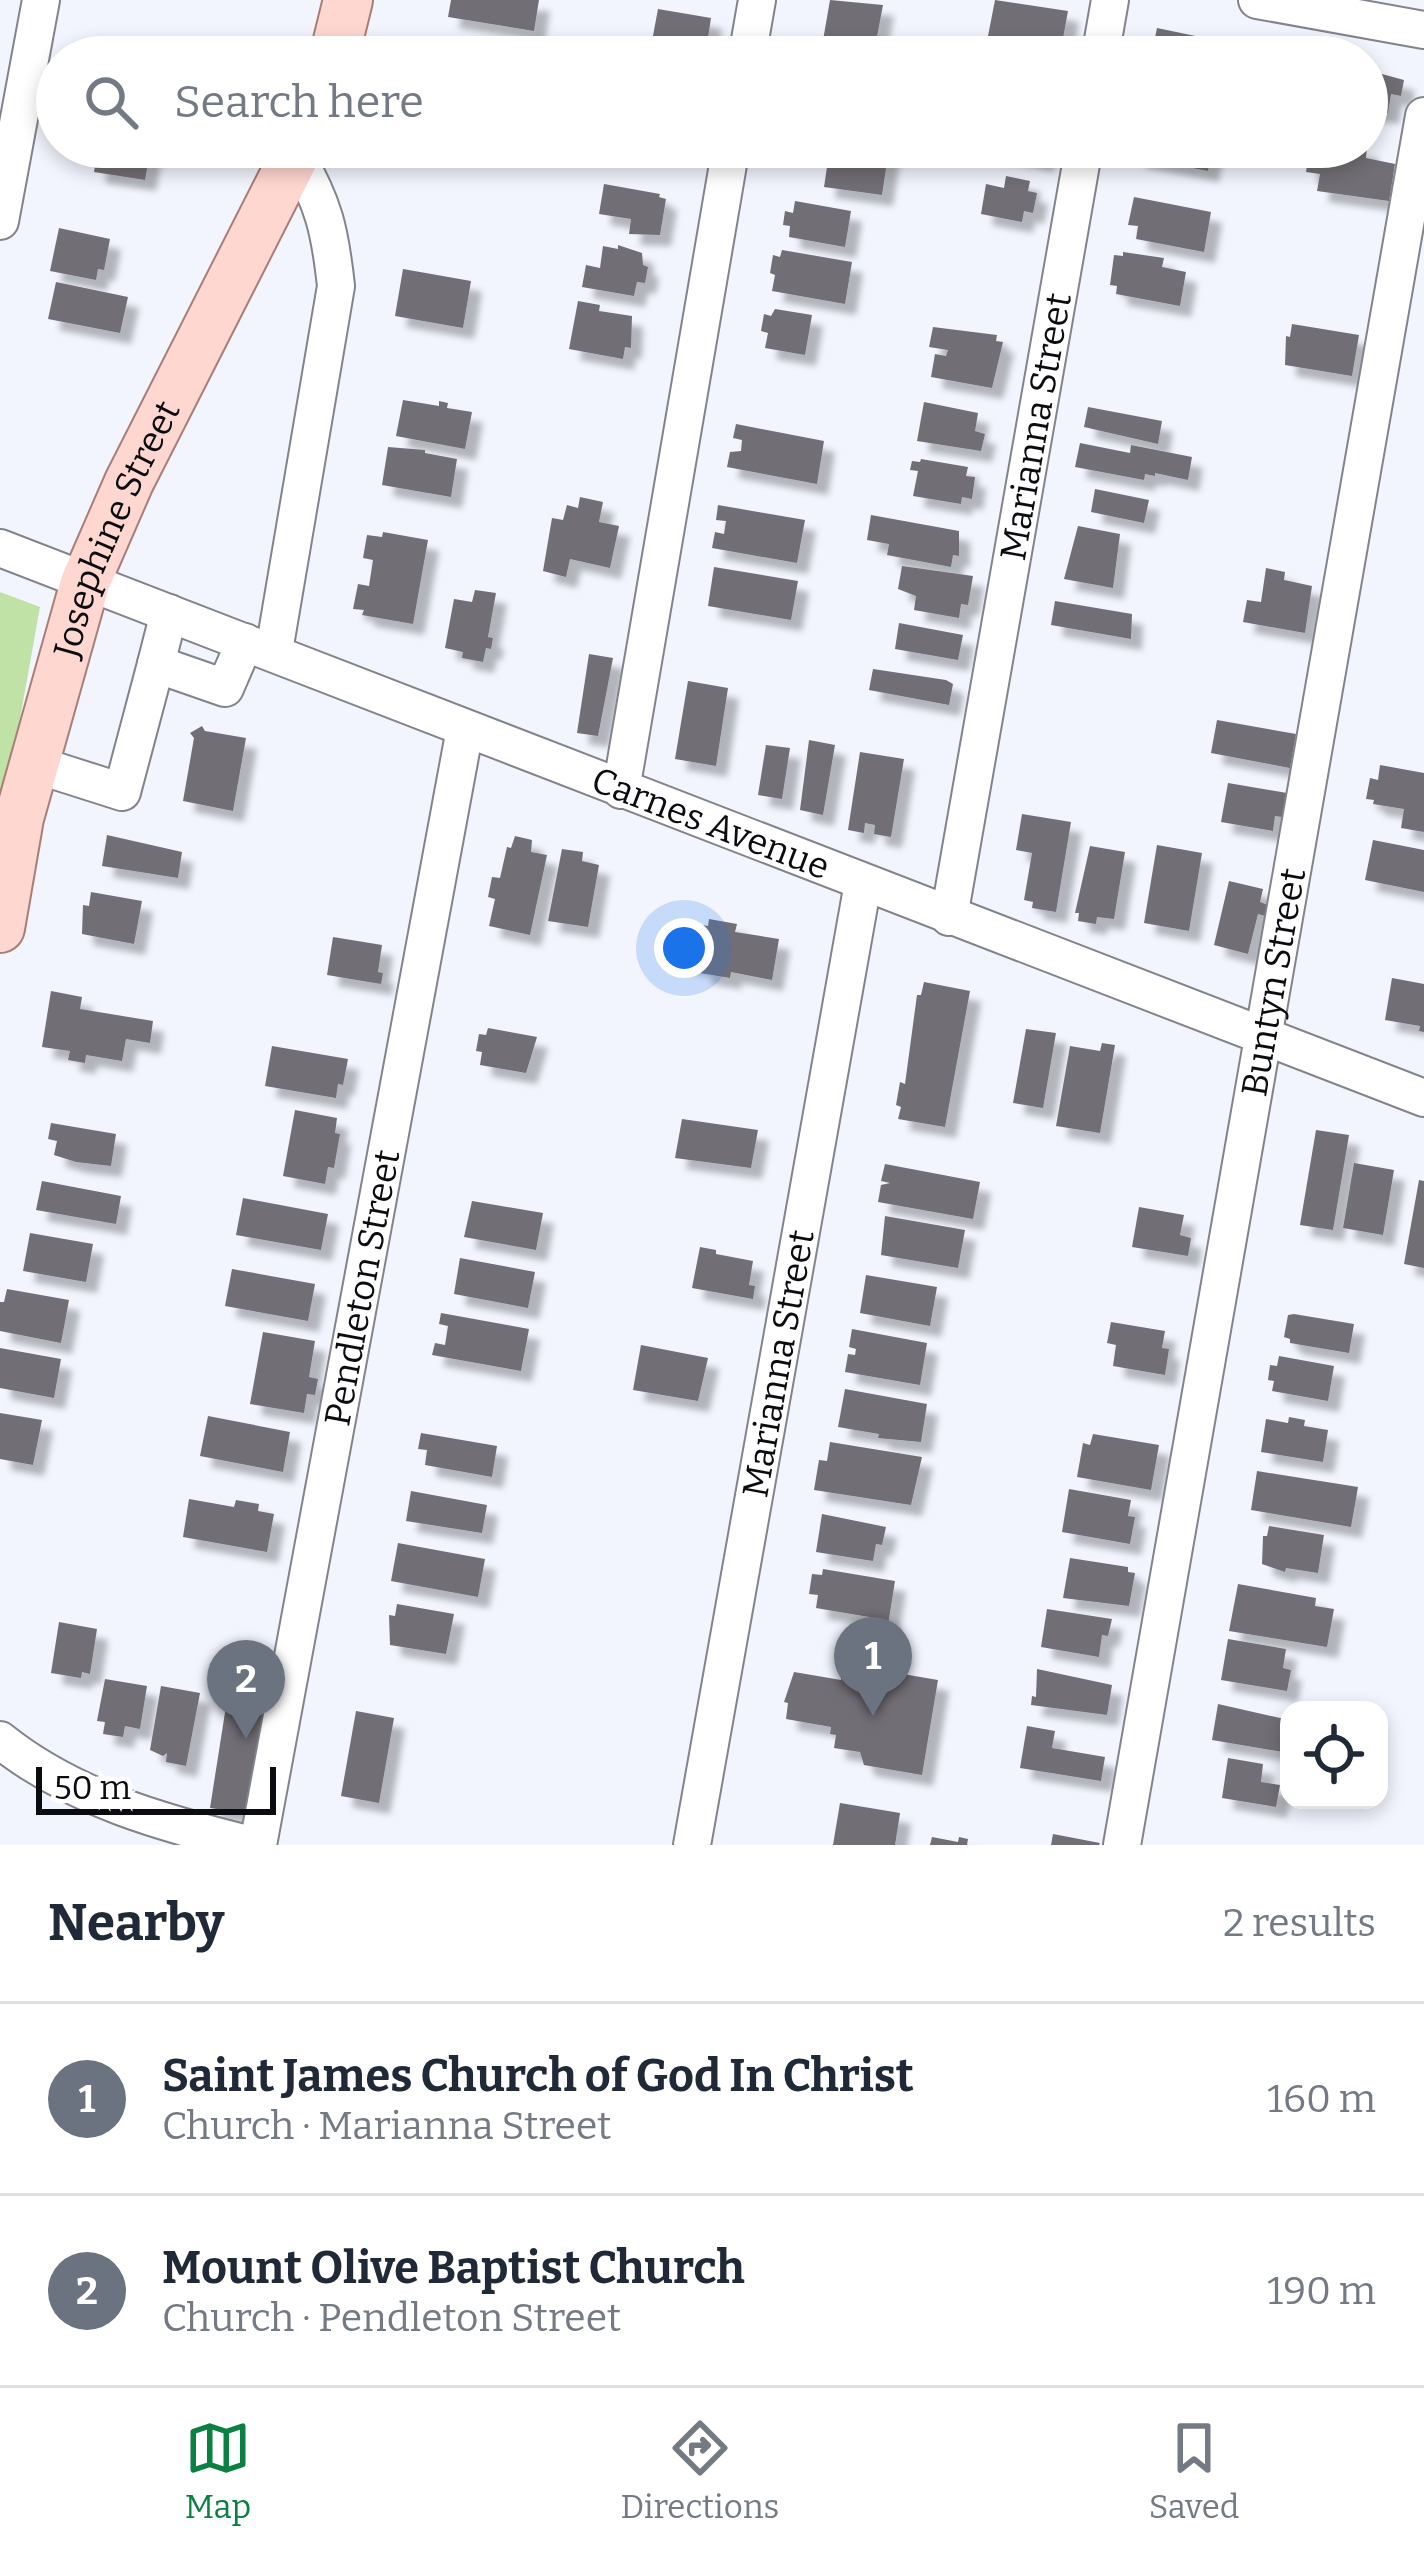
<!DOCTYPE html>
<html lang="en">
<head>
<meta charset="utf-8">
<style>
  :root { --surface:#fff; --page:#f6f6f7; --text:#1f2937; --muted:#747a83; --line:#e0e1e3; --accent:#0b8043 }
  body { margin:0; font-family:Bitter,serif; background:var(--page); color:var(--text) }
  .controls { position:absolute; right:36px; bottom:36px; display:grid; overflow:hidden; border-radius:24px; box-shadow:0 6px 18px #0003 }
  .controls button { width:108px; height:108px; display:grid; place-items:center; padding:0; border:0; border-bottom:3px solid var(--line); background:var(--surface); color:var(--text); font:60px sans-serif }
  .scale { position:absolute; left:36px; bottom:30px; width:240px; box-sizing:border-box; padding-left:12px; border:6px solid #0b0c0f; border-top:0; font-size:33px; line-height:42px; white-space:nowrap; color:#0b0c0f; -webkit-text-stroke:9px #fff; paint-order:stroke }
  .you { position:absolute; left:684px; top:948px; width:42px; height:42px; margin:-30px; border:9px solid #fff; border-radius:50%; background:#1a73e8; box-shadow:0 0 0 18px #1a73e833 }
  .badge { display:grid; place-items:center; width:78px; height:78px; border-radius:50%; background:var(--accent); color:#fff; font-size:39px; font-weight:700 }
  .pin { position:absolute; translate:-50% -99px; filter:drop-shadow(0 3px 6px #0008) }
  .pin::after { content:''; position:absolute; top:63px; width:42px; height:36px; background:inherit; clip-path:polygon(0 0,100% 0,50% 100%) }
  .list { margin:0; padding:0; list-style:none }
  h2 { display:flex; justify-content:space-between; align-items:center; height:156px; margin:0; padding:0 48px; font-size:51px }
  h2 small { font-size:39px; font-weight:400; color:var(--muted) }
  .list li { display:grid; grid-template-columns:78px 1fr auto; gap:36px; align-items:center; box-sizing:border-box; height:192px; padding:0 48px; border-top:3px solid var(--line) }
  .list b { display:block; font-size:45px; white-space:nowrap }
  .list p { margin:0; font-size:39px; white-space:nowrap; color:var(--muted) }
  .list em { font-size:39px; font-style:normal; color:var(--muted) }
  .icon { flex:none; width:66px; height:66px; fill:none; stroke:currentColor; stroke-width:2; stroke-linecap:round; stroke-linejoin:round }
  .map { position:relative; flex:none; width:1424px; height:1845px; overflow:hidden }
  .search { position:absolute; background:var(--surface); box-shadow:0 6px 18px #0003; left:36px; right:36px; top:36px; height:132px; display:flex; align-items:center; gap:30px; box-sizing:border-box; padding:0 42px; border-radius:66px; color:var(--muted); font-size:45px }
  .sheet { height:540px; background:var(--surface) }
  nav { display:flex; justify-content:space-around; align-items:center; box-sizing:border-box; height:168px; border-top:3px solid var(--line); background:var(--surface); font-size:33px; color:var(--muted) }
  nav a { display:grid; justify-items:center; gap:6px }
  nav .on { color:var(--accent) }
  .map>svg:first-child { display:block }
  .green { fill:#c0e2a7 }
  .building { fill:#726e75; filter:url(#shadow) }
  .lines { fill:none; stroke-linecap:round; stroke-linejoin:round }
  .minor-casing { stroke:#82848c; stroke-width:40 }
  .major-casing { stroke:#a97e78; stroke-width:52 }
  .minor { stroke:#fff; stroke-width:36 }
  .major { stroke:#fed7d0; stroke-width:48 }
  .labels { text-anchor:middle; stroke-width:10; stroke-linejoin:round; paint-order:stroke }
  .street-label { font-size:36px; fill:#0b0c0f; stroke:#fff }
</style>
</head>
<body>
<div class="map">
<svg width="1424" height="1845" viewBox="0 0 1424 1845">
  <defs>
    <filter id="shadow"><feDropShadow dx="11" dy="11" stdDeviation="3" flood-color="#0004"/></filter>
  </defs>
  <rect width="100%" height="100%" fill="#f2f5fe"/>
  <path class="green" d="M 0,592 L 40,607 L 0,830 Z"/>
  <g class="building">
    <path d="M 451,0 L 539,0 L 534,31 L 448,17 Z"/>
    <path d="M 830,0 L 883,5 L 876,42 L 890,44 L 888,57 L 812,57 L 814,44 L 822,46 Z"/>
    <path d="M 995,0 L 1068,11 L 1061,49 L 988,36 Z"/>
    <path d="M 658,9 L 711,18 L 705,57 L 650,52 Z"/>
    <path d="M 1157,28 L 1229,43 L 1227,57 L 1151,57 Z"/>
    <path d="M 461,41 L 520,52 L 520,57 L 458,57 Z"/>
    <path d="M 1367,70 L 1404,80 L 1401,96 L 1391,94 L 1388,113 L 1367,110 Z"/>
    <path d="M 98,147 L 151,147 L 145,180 L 94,172 Z"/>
    <path d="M 830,147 L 889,149 L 882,195 L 824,187 Z"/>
    <path d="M 978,147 L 1045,147 L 1043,161 Z"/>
    <path d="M 1137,147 L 1212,149 L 1208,171 L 1135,157 Z"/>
    <path d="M 1310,147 L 1367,147 L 1366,158 L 1395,164 L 1389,201 L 1317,191 L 1320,174 L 1306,172 Z"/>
    <path d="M 1006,176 L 1030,181 L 1028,191 L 1037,193 L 1033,213 L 1024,211 L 1022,222 L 981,214 L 986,184 L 1004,188 Z"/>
    <path d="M 604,184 L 660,194 L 659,197 L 666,199 L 660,235 L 629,234 L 631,219 L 599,214 Z"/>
    <path d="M 1134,197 L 1211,212 L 1204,252 L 1136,239 L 1138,226 L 1128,225 Z"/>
    <path d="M 795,201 L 851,211 L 845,247 L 789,237 L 790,226 L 783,225 L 785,211 L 793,213 Z"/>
    <path d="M 59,228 L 110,239 L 104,270 L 98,269 L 96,280 L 50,271 Z"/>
    <path d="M 618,245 L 642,253 L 643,265 L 648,267 L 645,283 L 637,282 L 634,296 L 582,287 L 586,265 L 600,268 L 603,246 L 618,249 Z"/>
    <path d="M 782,250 L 852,262 L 845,304 L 772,291 L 775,275 L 770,273 L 773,255 L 780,257 Z"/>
    <path d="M 1123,252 L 1164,258 L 1162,267 L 1186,272 L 1180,306 L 1116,294 L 1117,286 L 1110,285 L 1114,255 L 1123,256 Z"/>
    <path d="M 403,269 L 471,281 L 463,328 L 395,316 Z"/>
    <path d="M 56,282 L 128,297 L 120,333 L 48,319 Z"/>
    <path d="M 578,301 L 600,305 L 599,311 L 632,316 L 631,348 L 625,347 L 623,359 L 569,349 Z"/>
    <path d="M 775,309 L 812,315 L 805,355 L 765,348 L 768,333 L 761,331 L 764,314 L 771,316 Z"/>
    <path d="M 1292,324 L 1359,335 L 1352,376 L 1285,365 L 1286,336 L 1290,337 Z"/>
    <path d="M 933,327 L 997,335 L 996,341 L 1003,342 L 992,388 L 931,377 L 935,354 L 946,356 L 948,350 L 929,347 Z"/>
    <path d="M 403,400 L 439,406 L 439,401 L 448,403 L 447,408 L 472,412 L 465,449 L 396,436 Z"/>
    <path d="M 924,402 L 978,413 L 975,431 L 985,434 L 981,451 L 917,441 Z"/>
    <path d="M 1088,407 L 1162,421 L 1158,444 L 1084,427 Z"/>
    <path d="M 736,424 L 824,441 L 817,484 L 727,467 L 730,452 L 741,451 L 742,440 L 733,438 Z"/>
    <path d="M 1080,443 L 1130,453 L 1131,445 L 1192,457 L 1188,480 L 1155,473 L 1155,476 L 1145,474 L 1144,480 L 1075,467 Z"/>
    <path d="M 388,447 L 425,450 L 425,453 L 457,459 L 451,497 L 382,485 Z"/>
    <path d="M 921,459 L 968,467 L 966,476 L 975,477 L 972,499 L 962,497 L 961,504 L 913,496 L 918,471 L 910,470 L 912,461 L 920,462 Z"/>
    <path d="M 1095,489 L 1149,500 L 1144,523 L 1091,512 Z"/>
    <path d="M 580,497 L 603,502 L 599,522 L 619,526 L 610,568 L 570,559 L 566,577 L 543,571 L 552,518 L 563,520 L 567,505 L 578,508 Z"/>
    <path d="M 718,505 L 805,520 L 797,563 L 712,548 L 715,532 L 724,534 L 726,521 L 716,520 Z"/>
    <path d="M 871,515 L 959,531 L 959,556 L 953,555 L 951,567 L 887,555 L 889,544 L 867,540 Z"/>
    <path d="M 1078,526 L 1120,534 L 1113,588 L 1064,579 Z"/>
    <path d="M 383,532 L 428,540 L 413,624 L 362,615 L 364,610 L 353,609 L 358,584 L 369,586 L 373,560 L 363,558 L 367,535 L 382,537 Z"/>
    <path d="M 902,566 L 973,576 L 968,605 L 961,604 L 959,618 L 914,610 L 916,596 L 898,589 Z"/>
    <path d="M 714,567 L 798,581 L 791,620 L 708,606 Z"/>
    <path d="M 1266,568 L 1285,572 L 1284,580 L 1312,586 L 1305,633 L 1243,622 L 1247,600 L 1261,602 Z"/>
    <path d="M 475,590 L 496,593 L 488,637 L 493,638 L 491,649 L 486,648 L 483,662 L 462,658 L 463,652 L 445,648 L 454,599 L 472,602 Z"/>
    <path d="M 1055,601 L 1132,614 L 1131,639 L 1051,625 Z"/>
    <path d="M 899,623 L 963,635 L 958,660 L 895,649 Z"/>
    <path d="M 589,654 L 613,658 L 598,736 L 577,733 Z"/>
    <path d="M 873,669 L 946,680 L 953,684 L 949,705 L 869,690 Z"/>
    <path d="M 688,681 L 728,688 L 716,766 L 675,759 Z"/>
    <path d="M 1217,720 L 1296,734 L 1290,768 L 1211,753 Z"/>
    <path d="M 202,726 L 205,731 L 246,738 L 233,811 L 183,801 L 194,738 L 190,733 Z"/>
    <path d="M 809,740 L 835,745 L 823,815 L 800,810 Z"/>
    <path d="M 766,745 L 790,748 L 782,799 L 758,795 Z"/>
    <path d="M 860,752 L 904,759 L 891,837 L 874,834 L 875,825 L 865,823 L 864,833 L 848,830 Z"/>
    <path d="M 1380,765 L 1424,773 L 1424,832 L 1401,828 L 1404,809 L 1373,804 L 1374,800 L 1366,799 L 1370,778 L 1378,780 Z"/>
    <path d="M 1228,783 L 1287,793 L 1282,817 L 1275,816 L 1273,831 L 1221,822 Z"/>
    <path d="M 1022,814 L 1071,822 L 1056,912 L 1032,908 L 1033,902 L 1024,900 L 1032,853 L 1016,850 Z"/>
    <path d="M 107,835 L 182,852 L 178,878 L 102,866 Z"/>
    <path d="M 515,836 L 532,840 L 531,852 L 547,855 L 530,935 L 489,926 L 495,899 L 488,897 L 492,877 L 500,878 L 507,847 L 511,848 Z"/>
    <path d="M 1373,840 L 1424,850 L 1424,892 L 1365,880 Z"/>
    <path d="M 1157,845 L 1202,853 L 1189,931 L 1144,923 Z"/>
    <path d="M 1090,846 L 1125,852 L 1114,919 L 1097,917 L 1096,924 L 1078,921 L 1079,913 L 1075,913 Z"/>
    <path d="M 562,849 L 583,852 L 582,861 L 599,865 L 588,927 L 548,921 Z"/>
    <path d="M 1229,881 L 1263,889 L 1260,902 L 1268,905 L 1265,916 L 1258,914 L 1248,954 L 1214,945 Z"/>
    <path d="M 91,892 L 142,901 L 134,944 L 82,934 L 83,905 L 89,906 Z"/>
    <path d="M 709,919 L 737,924 L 735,932 L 779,939 L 772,980 L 731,972 L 730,978 L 700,973 L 701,966 L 682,963 L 685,945 L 677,944 L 681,921 L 708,926 Z"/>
    <path d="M 333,937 L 382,945 L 378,972 L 383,973 L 381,984 L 327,975 Z"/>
    <path d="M 1392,978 L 1424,984 L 1424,1032 L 1419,1031 L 1420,1026 L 1385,1020 Z"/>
    <path d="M 924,982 L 970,991 L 945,1127 L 898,1119 L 901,1107 L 896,1105 L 900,1082 L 905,1084 L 917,995 L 921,995 Z"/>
    <path d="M 51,991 L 82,997 L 80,1009 L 153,1021 L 150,1043 L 126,1039 L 122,1061 L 86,1055 L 85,1063 L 68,1060 L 70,1051 L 42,1047 Z"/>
    <path d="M 488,1028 L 537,1037 L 526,1073 L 480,1065 L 482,1052 L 476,1051 L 479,1034 L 486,1035 Z"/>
    <path d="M 1026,1029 L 1056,1033 L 1043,1108 L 1013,1103 Z"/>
    <path d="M 1102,1043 L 1115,1045 L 1100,1133 L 1056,1126 L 1070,1046 L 1100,1051 Z"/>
    <path d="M 272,1046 L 348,1059 L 343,1085 L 338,1084 L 336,1098 L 265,1086 Z"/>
    <path d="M 295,1110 L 337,1118 L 335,1133 L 340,1134 L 334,1168 L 328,1167 L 325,1184 L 283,1176 Z"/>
    <path d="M 682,1119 L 758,1130 L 751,1168 L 675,1158 Z"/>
    <path d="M 51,1123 L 116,1134 L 111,1166 L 76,1162 L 54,1155 L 57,1141 L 48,1139 Z"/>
    <path d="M 1316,1130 L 1349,1135 L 1333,1230 L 1300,1225 Z"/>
    <path d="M 1354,1163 L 1394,1170 L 1383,1235 L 1343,1228 Z"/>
    <path d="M 885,1164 L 980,1182 L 973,1219 L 878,1202 L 881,1185 L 890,1183 L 881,1181 Z"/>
    <path d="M 1419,1180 L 1424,1181 L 1424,1268 L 1404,1264 Z"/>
    <path d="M 42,1181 L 121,1196 L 116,1224 L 36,1210 Z"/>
    <path d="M 243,1198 L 328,1214 L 321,1250 L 236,1235 Z"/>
    <path d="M 472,1201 L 543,1213 L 536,1250 L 464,1237 Z"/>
    <path d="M 1139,1207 L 1184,1215 L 1180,1235 L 1191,1238 L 1188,1256 L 1132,1247 Z"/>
    <path d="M 885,1216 L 965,1230 L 958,1268 L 881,1255 Z"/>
    <path d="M 30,1233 L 93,1244 L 86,1282 L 23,1271 Z"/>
    <path d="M 700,1247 L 716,1250 L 716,1254 L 753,1261 L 749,1285 L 755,1286 L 753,1299 L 692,1288 Z"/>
    <path d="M 460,1258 L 535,1272 L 528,1308 L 454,1294 Z"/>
    <path d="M 232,1269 L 315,1284 L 308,1321 L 225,1306 Z"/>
    <path d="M 866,1275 L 937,1287 L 930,1326 L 860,1313 Z"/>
    <path d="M 7,1289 L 69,1300 L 61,1343 L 0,1331 L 0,1302 L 4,1302 Z"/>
    <path d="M 441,1313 L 529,1329 L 521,1371 L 432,1355 L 435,1343 L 445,1345 L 448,1326 L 439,1324 Z"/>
    <path d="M 1294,1314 L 1354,1324 L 1349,1353 L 1290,1343 L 1290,1339 L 1284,1337 L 1288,1315 Z"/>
    <path d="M 1111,1322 L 1165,1331 L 1162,1348 L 1169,1349 L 1165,1375 L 1113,1366 L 1116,1345 L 1107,1343 Z"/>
    <path d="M 852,1329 L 927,1343 L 920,1385 L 845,1372 L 848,1354 L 855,1355 L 856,1349 L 849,1347 Z"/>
    <path d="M 263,1332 L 315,1341 L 309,1377 L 318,1379 L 315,1395 L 307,1394 L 304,1413 L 250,1404 Z"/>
    <path d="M 641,1345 L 708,1358 L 698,1401 L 633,1390 Z"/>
    <path d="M 0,1348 L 61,1359 L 54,1398 L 0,1388 Z"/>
    <path d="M 1279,1356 L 1334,1366 L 1328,1401 L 1272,1391 L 1274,1381 L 1268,1380 L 1270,1365 L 1277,1366 Z"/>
    <path d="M 845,1389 L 927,1404 L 921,1442 L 878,1438 L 879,1434 L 838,1427 Z"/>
    <path d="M 0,1413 L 42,1420 L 33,1465 L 0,1459 Z"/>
    <path d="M 208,1416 L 290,1432 L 283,1472 L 200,1456 Z"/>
    <path d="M 1289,1417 L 1305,1420 L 1304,1426 L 1328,1430 L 1323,1462 L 1261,1452 L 1266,1419 L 1288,1423 Z"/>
    <path d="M 421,1433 L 497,1446 L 492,1477 L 425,1465 L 427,1450 L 418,1449 Z"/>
    <path d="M 1093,1434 L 1159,1445 L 1151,1490 L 1077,1477 L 1083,1443 L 1090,1445 Z"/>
    <path d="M 830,1442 L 922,1457 L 911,1505 L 814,1490 L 819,1460 L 827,1461 Z"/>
    <path d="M 1257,1471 L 1358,1487 L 1351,1527 L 1251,1510 Z"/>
    <path d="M 1069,1489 L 1131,1500 L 1128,1516 L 1135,1517 L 1130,1544 L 1062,1532 Z"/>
    <path d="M 411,1491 L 487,1505 L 482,1533 L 406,1521 Z"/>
    <path d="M 189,1499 L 234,1507 L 236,1500 L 259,1504 L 258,1511 L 274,1514 L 267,1552 L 183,1537 Z"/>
    <path d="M 822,1514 L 886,1527 L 882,1545 L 876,1544 L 873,1561 L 816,1552 Z"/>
    <path d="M 1269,1526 L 1324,1535 L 1318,1573 L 1286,1568 L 1285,1572 L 1262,1564 L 1263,1536 L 1267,1536 Z"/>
    <path d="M 398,1543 L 485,1559 L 478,1597 L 391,1581 Z"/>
    <path d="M 1070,1558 L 1128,1567 L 1128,1572 L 1135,1573 L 1129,1606 L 1063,1598 Z"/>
    <path d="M 823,1569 L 895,1581 L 888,1625 L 880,1623 L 881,1619 L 816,1608 L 818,1595 L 809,1594 L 812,1574 L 822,1575 Z"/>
    <path d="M 1238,1584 L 1316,1598 L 1315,1606 L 1334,1609 L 1327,1647 L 1229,1631 Z"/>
    <path d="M 397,1604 L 454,1614 L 446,1654 L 390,1645 L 389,1615 L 395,1616 Z"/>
    <path d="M 1047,1609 L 1112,1619 L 1108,1636 L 1102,1635 L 1099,1657 L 1041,1647 Z"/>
    <path d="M 59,1622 L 97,1629 L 90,1674 L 82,1672 L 81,1678 L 51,1673 Z"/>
    <path d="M 1228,1639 L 1286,1649 L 1283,1668 L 1291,1670 L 1287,1691 L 1221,1680 Z"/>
    <path d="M 850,1665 L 938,1680 L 922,1775 L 864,1765 L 860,1752 L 834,1748 L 836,1735 L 830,1734 L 831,1727 L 786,1719 L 788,1703 L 784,1702 L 794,1672 L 841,1680 L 842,1674 L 848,1675 Z"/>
    <path d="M 232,1668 L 275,1675 L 250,1814 L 210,1808 Z"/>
    <path d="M 1037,1669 L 1112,1685 L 1107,1715 L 1031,1705 L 1032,1696 L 1036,1697 Z"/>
    <path d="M 105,1679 L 147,1686 L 140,1729 L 125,1726 L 123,1737 L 103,1734 L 105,1722 L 97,1721 Z"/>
    <path d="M 161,1686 L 200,1693 L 186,1766 L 166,1762 L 167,1753 L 163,1756 L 150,1750 Z"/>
    <path d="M 1218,1704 L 1289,1720 L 1289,1753 L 1212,1740 Z"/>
    <path d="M 356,1711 L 394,1718 L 379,1803 L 341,1796 Z"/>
    <path d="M 1027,1726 L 1055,1731 L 1052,1748 L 1105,1757 L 1101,1781 L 1020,1768 Z"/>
    <path d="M 1228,1758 L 1263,1764 L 1261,1782 L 1280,1785 L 1276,1807 L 1222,1798 Z"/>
    <path d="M 840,1803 L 900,1813 L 895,1845 L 833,1845 Z"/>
    <path d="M 1053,1834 L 1100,1843 L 1099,1845 L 1051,1845 Z"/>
    <path d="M 932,1837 L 958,1842 L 959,1837 L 968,1839 L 967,1845 L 930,1845 Z"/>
  </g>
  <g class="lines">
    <defs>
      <g id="minor">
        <path d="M 1257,0 L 1424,30"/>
        <path d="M 747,57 L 757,0"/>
        <path d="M 1100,57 L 1110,0"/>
        <path d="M 0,221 L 41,0"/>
        <path id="s1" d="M 0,548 L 1424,1098"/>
        <path d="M 169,613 L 156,664 L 225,688 L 245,642"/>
        <path d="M 274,651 L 336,286 C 330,231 324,204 296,156"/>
        <path d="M 34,764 L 122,792 L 156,664"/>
        <path d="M 621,790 L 731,147"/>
        <path id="s2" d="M 949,917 L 1084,147"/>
        <path d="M 0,1740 C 72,1798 163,1823 251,1845"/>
        <path id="s3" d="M 258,1845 L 465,729"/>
        <path id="s4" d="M 692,1845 L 863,883"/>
        <path id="s5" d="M 1122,1845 L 1424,116"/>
      </g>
      <g id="major">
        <path d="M 334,57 L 348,0"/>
        <path id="s6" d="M 0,928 L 19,818 L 85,583 L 129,482 L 299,147"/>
      </g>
    </defs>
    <use href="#minor" class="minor-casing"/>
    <use href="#major" class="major-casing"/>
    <use href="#minor" class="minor"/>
    <use href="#major" class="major"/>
  </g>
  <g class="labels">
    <g class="street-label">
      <text dy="13" stroke="none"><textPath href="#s2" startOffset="498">Marianna Street</textPath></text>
      <text dy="13" stroke="none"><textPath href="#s6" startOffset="417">Josephine Street</textPath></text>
      <text dy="13" stroke="none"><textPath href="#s1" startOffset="762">Carnes Avenue</textPath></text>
      <text dy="13" stroke="none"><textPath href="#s5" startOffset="876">Buntyn Street</textPath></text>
      <text dy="13" stroke="none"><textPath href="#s3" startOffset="567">Pendleton Street</textPath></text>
      <text dy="13" stroke="none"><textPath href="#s4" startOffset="489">Marianna Street</textPath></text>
    </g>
  </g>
</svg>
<div class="controls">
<button><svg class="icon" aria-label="locate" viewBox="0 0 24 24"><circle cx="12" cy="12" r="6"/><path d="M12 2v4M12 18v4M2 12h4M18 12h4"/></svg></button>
</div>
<div class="scale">50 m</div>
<div class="you"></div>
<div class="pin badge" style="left:873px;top:1716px;background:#6b7280">1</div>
<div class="pin badge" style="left:246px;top:1739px;background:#6b7280">2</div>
<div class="search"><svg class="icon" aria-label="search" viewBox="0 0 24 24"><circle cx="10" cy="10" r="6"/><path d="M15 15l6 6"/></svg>Search here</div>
</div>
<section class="sheet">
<h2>Nearby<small>2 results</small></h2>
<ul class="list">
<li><span class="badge" style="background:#6b7280">1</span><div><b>Saint James Church of God In Christ</b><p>Church · Marianna Street</p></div><em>160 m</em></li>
<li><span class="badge" style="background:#6b7280">2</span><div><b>Mount Olive Baptist Church</b><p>Church · Pendleton Street</p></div><em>190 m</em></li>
</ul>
</section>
<nav>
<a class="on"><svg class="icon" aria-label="map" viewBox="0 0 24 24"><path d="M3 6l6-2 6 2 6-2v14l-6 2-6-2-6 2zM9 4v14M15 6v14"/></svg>Map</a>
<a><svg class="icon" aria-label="directions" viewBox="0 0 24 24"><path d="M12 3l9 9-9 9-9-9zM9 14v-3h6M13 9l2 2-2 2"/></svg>Directions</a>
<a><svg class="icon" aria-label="saved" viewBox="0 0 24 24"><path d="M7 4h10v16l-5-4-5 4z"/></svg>Saved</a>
</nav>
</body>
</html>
